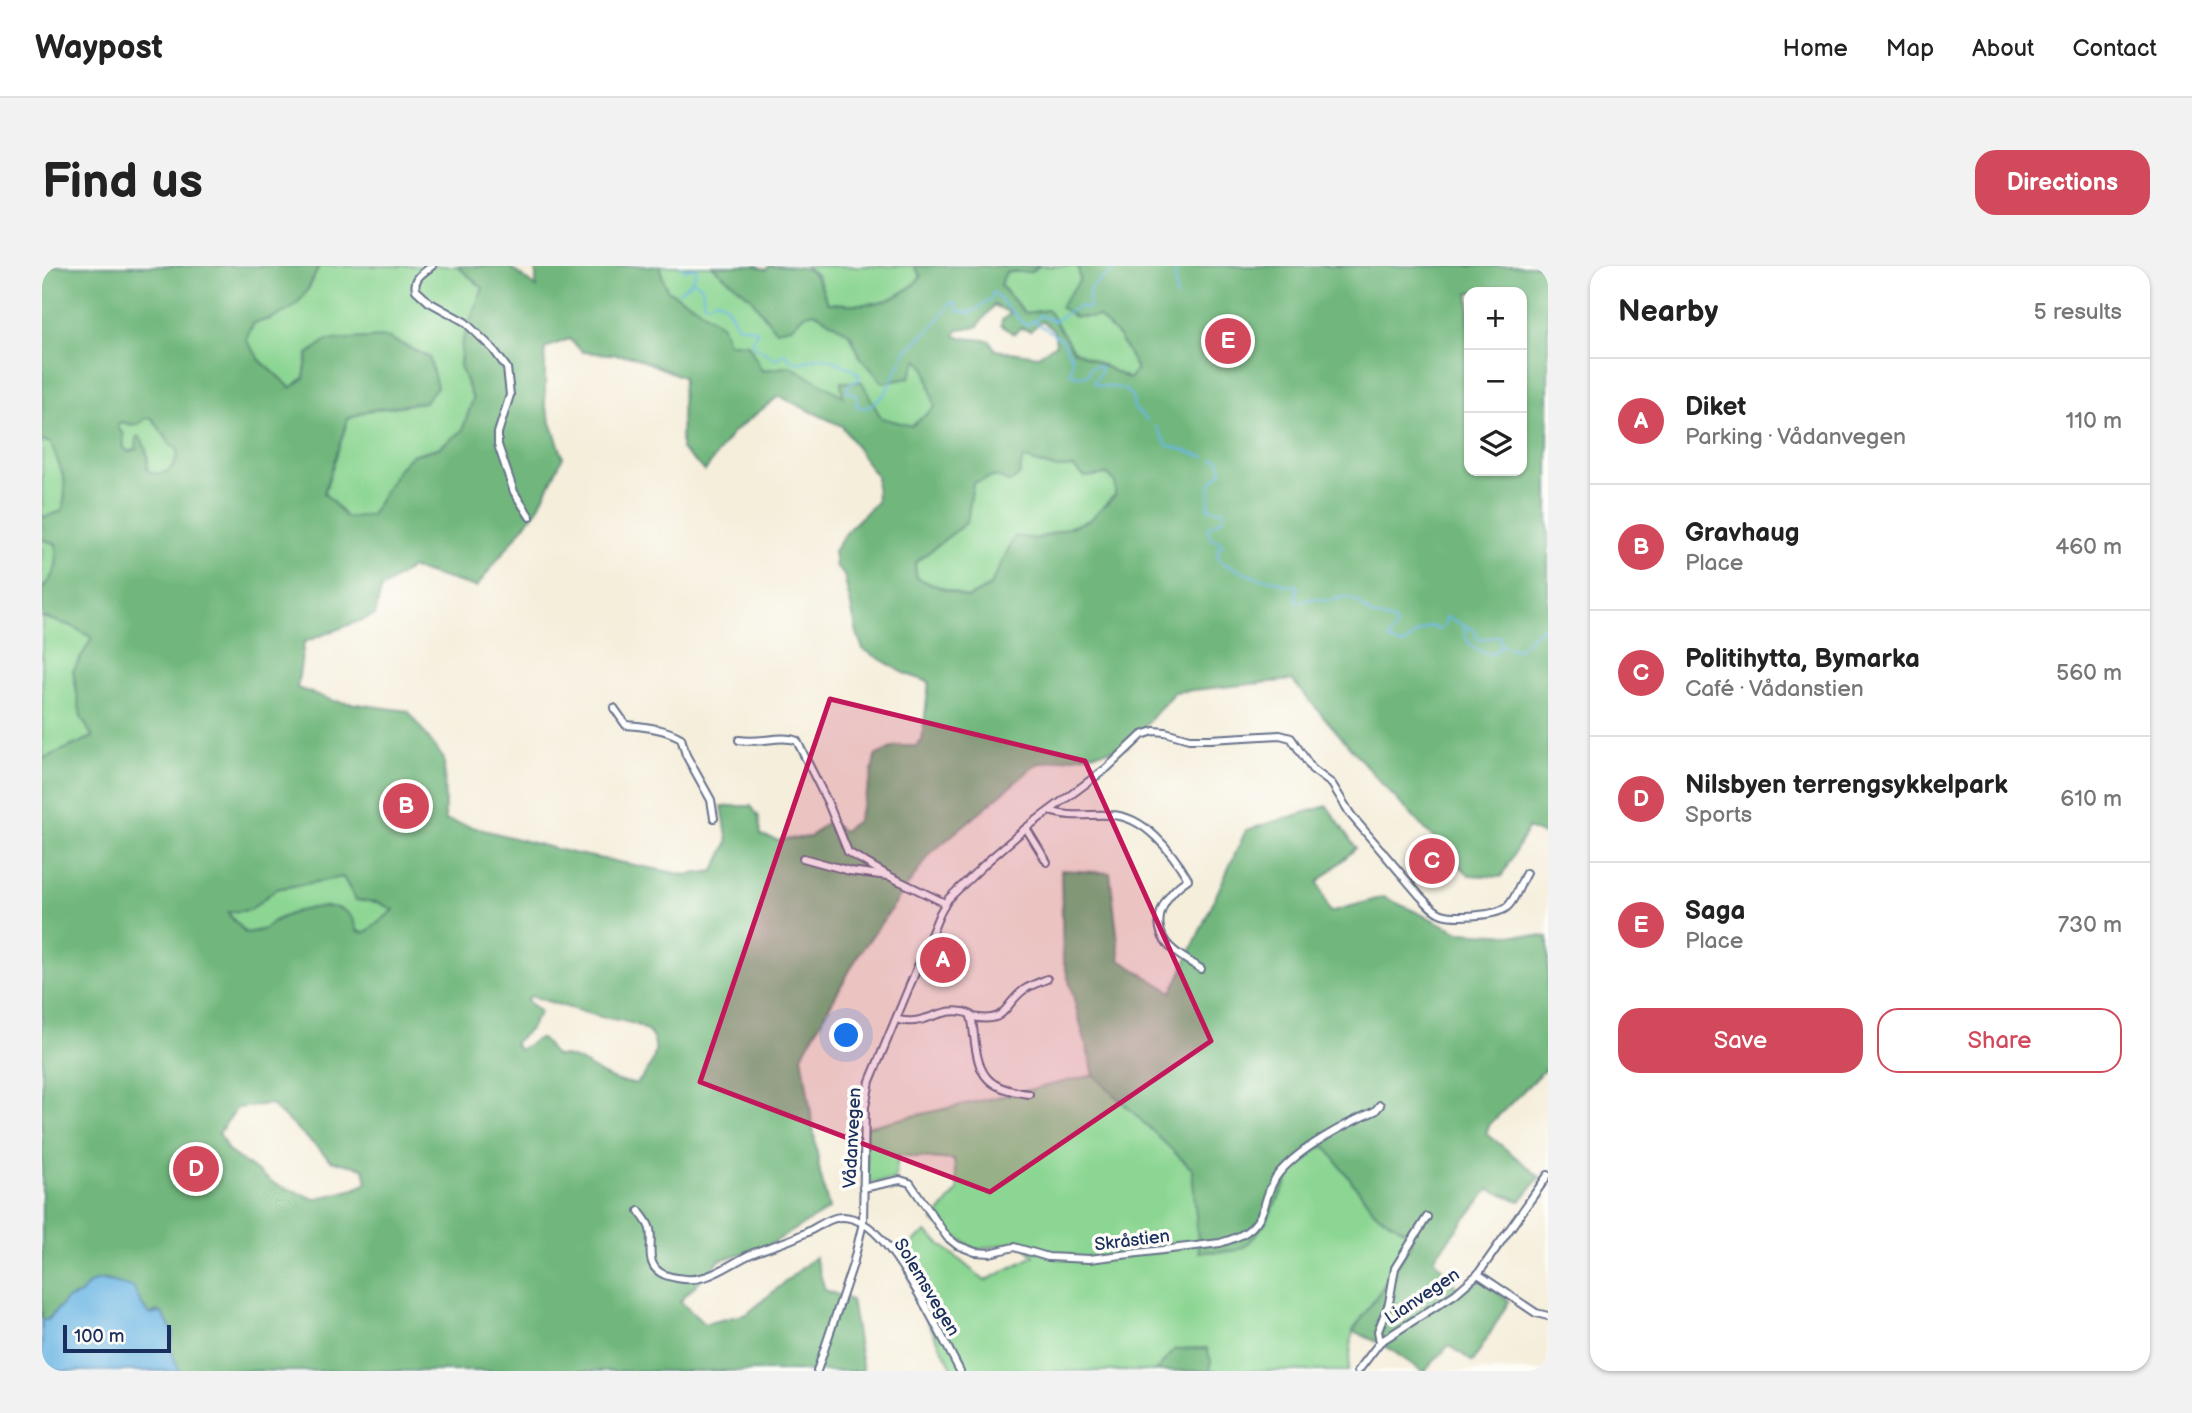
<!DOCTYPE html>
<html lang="en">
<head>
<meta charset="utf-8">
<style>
  :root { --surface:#fff; --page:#f2f2f2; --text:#222; --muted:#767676; --line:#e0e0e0; --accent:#d1495b }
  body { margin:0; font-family:"Balsamiq Sans",sans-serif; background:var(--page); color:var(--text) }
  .controls { position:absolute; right:21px; top:21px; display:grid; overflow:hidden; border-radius:14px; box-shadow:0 2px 5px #0004 }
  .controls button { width:63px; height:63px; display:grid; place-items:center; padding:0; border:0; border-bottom:2px solid var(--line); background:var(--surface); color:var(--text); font:35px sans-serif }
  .scale { position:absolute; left:21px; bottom:18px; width:108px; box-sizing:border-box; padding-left:7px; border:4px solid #1b2f5e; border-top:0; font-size:19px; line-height:24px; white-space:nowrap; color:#1b2f5e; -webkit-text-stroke:5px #fdfcf7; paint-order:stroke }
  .you { position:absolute; left:805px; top:770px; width:24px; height:24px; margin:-18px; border:5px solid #fff; border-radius:50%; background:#1a73e8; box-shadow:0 0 0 10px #1a73e833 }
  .badge { display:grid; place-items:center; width:46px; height:46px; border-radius:50%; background:var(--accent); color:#fff; font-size:23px; font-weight:700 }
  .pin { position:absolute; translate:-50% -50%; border:4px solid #fff; box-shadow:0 2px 7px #0006 }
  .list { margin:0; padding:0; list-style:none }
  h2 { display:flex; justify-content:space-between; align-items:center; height:91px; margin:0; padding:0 28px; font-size:30px }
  h2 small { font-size:23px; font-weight:400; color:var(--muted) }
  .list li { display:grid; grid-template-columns:46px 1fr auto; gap:21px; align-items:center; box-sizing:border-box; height:126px; padding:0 28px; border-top:2px solid var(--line) }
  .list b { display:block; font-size:26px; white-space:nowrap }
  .list p { margin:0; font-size:23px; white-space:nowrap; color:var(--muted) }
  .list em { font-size:23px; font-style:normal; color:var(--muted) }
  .actions { display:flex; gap:14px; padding:21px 28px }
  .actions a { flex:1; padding:16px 0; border:2px solid var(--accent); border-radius:21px; text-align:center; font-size:24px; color:var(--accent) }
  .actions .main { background:var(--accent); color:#fff }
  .icon { flex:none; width:38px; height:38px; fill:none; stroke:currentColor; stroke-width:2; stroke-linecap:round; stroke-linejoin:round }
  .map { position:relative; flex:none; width:1506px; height:1105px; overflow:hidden; border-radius:21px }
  header { display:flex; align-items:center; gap:42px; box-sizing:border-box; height:98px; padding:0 35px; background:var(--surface); border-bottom:2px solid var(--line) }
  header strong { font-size:33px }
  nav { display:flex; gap:38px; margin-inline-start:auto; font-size:24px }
  .intro { display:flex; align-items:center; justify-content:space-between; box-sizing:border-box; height:168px; padding:0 42px }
  h1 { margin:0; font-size:49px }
  .button { padding:18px 32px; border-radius:21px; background:var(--accent); color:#fff; font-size:24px; font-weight:700 }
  main { display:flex; gap:42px; padding:0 42px }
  aside { flex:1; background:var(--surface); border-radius:21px; box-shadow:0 2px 5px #0004 }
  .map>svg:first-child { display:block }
  .green { fill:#8cd693; stroke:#548278; stroke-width:2 }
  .forest { fill:#71b77d; stroke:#46736e; stroke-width:2; fill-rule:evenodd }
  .water { fill:#6ab6e4; stroke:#4272a1; stroke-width:2 }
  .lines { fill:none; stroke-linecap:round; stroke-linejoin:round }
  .stream { stroke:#6ab6e4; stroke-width:2 }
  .minor-casing { stroke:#67728a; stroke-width:10 }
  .minor { stroke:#fff; stroke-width:6 }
  .marked { fill:#c2185b; fill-opacity:0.2; stroke:#c2185b; stroke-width:5; stroke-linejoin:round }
  .labels { text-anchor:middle; stroke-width:7; stroke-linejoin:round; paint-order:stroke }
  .street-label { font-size:18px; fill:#1b2f5e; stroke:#fdfcf7 }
</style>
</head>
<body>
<header>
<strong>Waypost</strong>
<nav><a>Home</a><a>Map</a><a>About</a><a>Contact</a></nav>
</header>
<div class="intro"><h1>Find us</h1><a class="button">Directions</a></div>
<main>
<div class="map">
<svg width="1506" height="1105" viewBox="0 0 1506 1105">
  <rect width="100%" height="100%" fill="#fdfcf7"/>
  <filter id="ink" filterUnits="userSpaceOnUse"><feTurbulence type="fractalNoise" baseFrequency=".0143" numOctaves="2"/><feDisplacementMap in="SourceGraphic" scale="14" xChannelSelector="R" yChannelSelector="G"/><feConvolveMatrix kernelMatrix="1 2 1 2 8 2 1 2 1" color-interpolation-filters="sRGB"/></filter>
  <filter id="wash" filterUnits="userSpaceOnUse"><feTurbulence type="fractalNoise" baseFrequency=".00686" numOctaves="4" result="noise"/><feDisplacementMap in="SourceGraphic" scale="28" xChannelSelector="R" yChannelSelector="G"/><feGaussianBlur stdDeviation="1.57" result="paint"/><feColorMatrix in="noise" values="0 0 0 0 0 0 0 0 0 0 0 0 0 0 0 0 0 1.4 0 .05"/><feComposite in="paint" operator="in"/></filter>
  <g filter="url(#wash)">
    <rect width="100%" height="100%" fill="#f5eedb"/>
    <g class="green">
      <path d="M 277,0 L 415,0 L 441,22 L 420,76 L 418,100 L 431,133 L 420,165 L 396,182 L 370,189 L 357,202 L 329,249 L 304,252 L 282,227 L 306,153 L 324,145 L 382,136 L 266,88 L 262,112 L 249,122 L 219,95 L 203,74 L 212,57 L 229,53 L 267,22 Z"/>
      <path d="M 617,0 L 670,0 L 708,31 L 733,64 L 750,61 L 762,48 L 773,46 L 808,68 L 819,93 L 874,93 L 883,101 L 893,141 L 870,160 L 839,152 L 748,100 L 720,105 L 706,78 L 686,77 L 655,41 L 625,24 Z"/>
      <path d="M 763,0 L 872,0 L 879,11 C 851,42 824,39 786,37 L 775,9 Z"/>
      <path d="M 997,0 L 1036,0 L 1038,14 L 1033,51 L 1057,50 L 1078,72 L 1095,103 L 1087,113 L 1031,84 L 1006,44 L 983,47 L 958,18 L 964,6 L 988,6 Z"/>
      <path d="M 104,152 L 110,152 L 129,179 L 135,182 C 137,191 131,205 121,207 C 117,208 113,207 109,207 L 105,203 C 107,192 104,179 97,171 L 94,172 L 95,183 L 87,186 L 82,182 C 83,172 76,168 76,159 L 79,156 Z"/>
      <path d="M 0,174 L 9,177 C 19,205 28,214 20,245 L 3,251 L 0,250 Z"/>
      <path d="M 981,192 L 1012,202 L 1031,201 L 1043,211 L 1066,208 L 1073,216 L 1073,229 L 1048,254 L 995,273 L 973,271 L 948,320 L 926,332 L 874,312 L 873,296 L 925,256 L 931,217 L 954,210 L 977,209 Z"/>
      <path d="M 0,273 L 14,278 C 16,304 14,305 0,324 Z"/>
      <path d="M 0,351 L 30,360 L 50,372 L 39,451 L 51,471 L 0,493 Z"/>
      <path d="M 301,611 L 314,634 L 336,636 L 353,644 L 323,667 L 255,645 L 231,655 L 223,663 L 203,667 C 198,659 190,655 186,646 L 208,644 L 234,623 Z"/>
      <path d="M 1052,809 L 1151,903 L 1158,986 L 1177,984 L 1223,957 L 1231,938 L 1246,915 L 1249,902 L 1277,882 L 1283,880 L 1333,946 L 1363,965 L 1370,978 L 1311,1065 L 1306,1105 L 1168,1105 L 1169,1095 L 1133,1083 L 1114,1105 L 912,1105 L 873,1032 L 861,984 L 884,966 L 943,1015 L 992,990 L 977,975 L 934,984 L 891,955 L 916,924 L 912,894 L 856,889 L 853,914 L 826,917 L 823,861 Z"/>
    </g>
    <g class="forest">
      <path d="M 0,0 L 277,0 C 260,38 253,48 211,57 L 204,74 L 219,95 L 249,122 L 262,112 L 266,88 L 285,74 L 345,71 L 387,91 L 395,121 L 382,136 L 324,145 L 306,153 L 282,227 L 305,252 L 329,249 L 357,202 L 370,189 L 396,182 L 420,165 L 431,133 L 418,100 L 420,76 L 441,22 L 415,0 L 466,0 L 494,21 L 494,0 L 617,0 L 625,24 L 655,41 L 680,60 L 686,77 L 706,78 L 720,105 L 748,100 L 801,130 L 799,116 L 820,116 L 839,152 L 870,160 L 893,141 L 883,101 L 875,94 L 867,112 L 841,117 L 819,92 L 808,68 L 772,46 L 762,49 L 750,61 L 733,64 L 708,31 L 670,0 L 715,0 L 724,4 L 727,0 C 770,0 771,0 786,37 C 824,39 851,42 879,11 L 872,0 L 997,0 L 988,6 L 964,6 L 958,19 L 983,47 L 1006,44 L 1031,84 L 1087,113 L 1095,103 L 1078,72 L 1057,51 L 1033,51 L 1018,41 L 1038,14 L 1036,0 L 1506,0 L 1506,571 L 1486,562 L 1459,611 L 1427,609 L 1340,518 L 1250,414 L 1132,426 L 1085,481 L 995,498 L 889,587 L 817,688 L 760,789 L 778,907 L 787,943 L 727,979 L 678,994 L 638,1035 L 662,1058 L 705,1048 L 773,991 L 783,1024 L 809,1034 L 821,1105 L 137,1105 L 127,1081 L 131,1071 L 116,1045 L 108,1048 L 101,1042 L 89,1021 L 65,1014 L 56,1014 L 47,1018 L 39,1028 L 25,1033 L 5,1054 L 0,1054 L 0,493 L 51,471 L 39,451 L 31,405 L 50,372 L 30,360 L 0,351 L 0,324 C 14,305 16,304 14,278 L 0,273 L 0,250 L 3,251 L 20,245 C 28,214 19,206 9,177 L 0,174 ZM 1427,26 L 1480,26 L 1480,205 L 1427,205 ZM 952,39 L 969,47 L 960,54 L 959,59 L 972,68 L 979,62 L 988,65 L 1000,55 L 1012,65 L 1014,78 L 996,90 L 953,84 L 948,75 C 936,72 925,74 913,70 L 916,63 L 935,61 ZM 527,73 L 541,86 L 590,90 L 641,111 L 639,183 L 663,205 L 691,166 L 737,130 L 800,160 L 834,210 L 835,236 L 807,263 L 792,285 L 794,301 L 802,309 L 815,367 L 821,383 L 864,408 L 887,416 L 880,475 L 874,480 L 854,480 L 833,490 L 829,512 L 815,555 L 801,565 L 786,555 L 768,571 L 735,574 L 719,569 L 717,551 L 709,540 L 680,540 L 686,576 L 672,605 L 644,609 L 530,587 L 403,554 L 402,493 L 366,445 L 292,435 L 255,422 L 262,376 L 333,349 L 339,323 L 369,302 L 434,321 L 495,244 L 521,191 L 503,139 L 503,82 ZM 104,152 L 110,152 L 129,179 L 135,183 C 137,192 131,205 121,207 C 117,208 113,207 109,207 L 105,203 C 107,192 104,179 97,170 L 94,172 L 95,183 L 86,186 L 82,182 L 81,166 L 76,163 L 76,159 L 79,156 C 89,159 97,161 104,152 ZM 981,192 L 1012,202 L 1031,201 L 1043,211 L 1066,208 L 1073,216 L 1073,229 L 1048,254 L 995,273 L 973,270 L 948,320 L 926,332 L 874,312 L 873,297 L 925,256 L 931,217 L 954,210 L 968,217 L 977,209 ZM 301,611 L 314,634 L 336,636 L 352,644 L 323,667 L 315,665 C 309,626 256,643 233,655 C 224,660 232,657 224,662 C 219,666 210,666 203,667 C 198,659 190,655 186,646 L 208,644 L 234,623 ZM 488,730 C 509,736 530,743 552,749 C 565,753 582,754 595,759 C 625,772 613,799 595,817 C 560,820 543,787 514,790 C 507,785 505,775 497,772 L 477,784 L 472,777 L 487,764 L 498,746 L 485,735 ZM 228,838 L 290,895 L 322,902 L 325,917 L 313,923 L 273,933 L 233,918 L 186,885 L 177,867 L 195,842 Z"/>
      <path d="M 1285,540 L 1314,582 L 1276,616 L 1288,646 L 1342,631 L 1417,666 L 1506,671 L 1506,803 L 1501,805 L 1448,858 L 1444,867 L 1498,911 L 1478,935 L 1447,923 L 1392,992 L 1418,1026 L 1439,1014 L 1467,1035 L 1431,1096 L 1407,1079 L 1383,1105 L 1380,1105 L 1342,1079 L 1311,1065 L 1370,978 L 1363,965 L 1333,946 L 1283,880 L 1277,882 L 1249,902 C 1245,920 1215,978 1196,984 C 1185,987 1169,985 1157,986 L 1150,903 L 1052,809 L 1021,692 L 1019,604 L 1068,607 L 1078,694 L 1130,726 L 1204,564 Z"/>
      <path d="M 1165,1082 L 1169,1095 L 1168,1105 L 1114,1105 L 1133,1083 Z"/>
    </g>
    <path class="water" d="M 56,1014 C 69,1014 79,1019 91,1021 L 101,1041 L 108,1048 L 120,1047 L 131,1066 L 128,1081 L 137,1105 L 0,1105 L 0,1054 L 6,1054 L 25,1033 L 39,1028 L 47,1018 Z"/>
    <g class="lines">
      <g class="stream">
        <path d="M 640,0 L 642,4 L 653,1 L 655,5 L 650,14 L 660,20 L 662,37 L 667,38 L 673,34 C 687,36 689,50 695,59 L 713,63 L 715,66 L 711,73 L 711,79 L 734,94 L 742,87 C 760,107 763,89 783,92 C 795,94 806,101 816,107 L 818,113 L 807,118 L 805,125 L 815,129 L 815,140 L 823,142 L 828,140 L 843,128 L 864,85 L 892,59 L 909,36 L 914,37 L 916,45 L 929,47 L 948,34 L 951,26 L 983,59 L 992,55 L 1020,74 L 1031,93 L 1028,107 L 1034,110 L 1046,109 L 1049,101 L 1058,100 L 1059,106 L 1052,116 L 1055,119 L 1082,123 L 1090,131 L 1092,142 L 1105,154"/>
        <path d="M 1133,0 L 1134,32"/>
        <path d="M 637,26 L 650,15"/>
        <path d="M 992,55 L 998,49 L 1012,55 L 1037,40 L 1044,43 L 1047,41 L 1047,27 L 1050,20 L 1078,0"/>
        <path d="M 1114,160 L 1125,179 L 1163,191"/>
        <path d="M 1171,193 L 1177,194 L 1180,205 L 1169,216 L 1166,242 L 1182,245 L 1181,252 L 1165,263 L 1169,273 L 1178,276 L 1180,280 L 1175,284 L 1178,296 L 1215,312 L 1233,314 L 1246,320 L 1253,318 L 1256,322 L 1253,333 L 1256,336 L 1275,332 L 1283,335 L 1303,331 L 1314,334 L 1330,349 L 1351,355 L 1355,361 L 1347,371 C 1349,378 1355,378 1362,379 L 1375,367 L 1389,360 L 1397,364 L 1402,361 L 1404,351 L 1432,364 L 1436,374 L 1457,370 L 1459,379 L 1475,384 L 1497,364 L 1506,360"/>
        <path d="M 1422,360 C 1421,378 1435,386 1451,388 L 1458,380"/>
      </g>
    </g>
  </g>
  <g filter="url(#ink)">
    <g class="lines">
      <defs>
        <g id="minor">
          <path d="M 390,0 C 381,7 371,12 374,24 L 387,36 L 423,56 L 451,83 L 465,102 L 468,129 L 456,167 L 456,179 L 472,226 L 488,251"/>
          <path d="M 572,442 L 584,459 C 603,461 622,462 639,472 L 644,489 L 669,534 L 672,552"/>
          <path d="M 697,474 C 716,478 740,468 755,475 L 786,537 L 806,586 L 847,610 L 903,637"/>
          <path d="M 1008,545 C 1027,552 1047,548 1068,549 C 1102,549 1130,586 1146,613 C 1126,626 1108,651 1123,675 C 1131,687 1147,695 1159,703"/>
          <path d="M 984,562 L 1005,596"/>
          <path d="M 761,592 L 808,605 L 846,610"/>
          <path d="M 930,751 C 967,758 960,739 983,723 C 989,719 998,716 1005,713"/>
          <path d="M 854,753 C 880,763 902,737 928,748 C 931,755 931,762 932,770 C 937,812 945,822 987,828"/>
          <path d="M 821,922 L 858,914 L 868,917 L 905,971 L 915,979 L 933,986 L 948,987 L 972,981 L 1006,991 L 1047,993 L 1178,977 C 1206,969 1218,960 1225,931 C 1228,922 1231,914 1237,907 C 1258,882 1303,858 1333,845 L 1338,839"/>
          <path d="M 597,945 C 601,951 606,956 608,963 C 611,976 604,994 615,1004 C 620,1009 628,1011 635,1012 C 666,1018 683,1000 709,988 C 725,981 743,977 759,969 C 783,959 794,941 822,958 C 854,976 900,1071 918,1105"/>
          <path d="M 1436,1008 L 1494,1047 L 1506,1050"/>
          <path d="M 1338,1076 L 1336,1065 L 1347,1037 L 1353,1002 L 1385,951"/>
          <path d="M 775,1105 L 811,998 L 821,957 L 823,841 L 828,815 L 898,647 L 906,633 L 947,594 L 984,562 L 1065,502 L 1100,469 L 1112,465 L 1123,466 L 1147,473 L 1168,473 L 1238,469 L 1249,472 L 1270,503 L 1290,518 L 1309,549 L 1378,630 C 1385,637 1391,645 1400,648 C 1412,652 1455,650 1465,641 C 1474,633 1478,617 1484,607"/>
          <path d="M 1316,1105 L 1338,1076 L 1413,1028 L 1436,1008 L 1506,909"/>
        </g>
      </defs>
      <use href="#minor" class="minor-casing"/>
      <use href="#minor" class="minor"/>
    </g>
  </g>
  <path class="marked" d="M 788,433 L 1043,495 L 1169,775 L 948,926 L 658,816 Z"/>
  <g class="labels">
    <g class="street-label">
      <text transform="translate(810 872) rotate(-87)" y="6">Vådanvegen</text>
      <text transform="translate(1090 974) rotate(-7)" y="6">Skråstien</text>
      <text transform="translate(885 1021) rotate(59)" y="6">Solemsvegen</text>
      <text transform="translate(1380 1030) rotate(-34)" y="6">Lianvegen</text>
    </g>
  </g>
</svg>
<div class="controls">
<button>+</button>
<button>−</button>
<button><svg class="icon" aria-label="layers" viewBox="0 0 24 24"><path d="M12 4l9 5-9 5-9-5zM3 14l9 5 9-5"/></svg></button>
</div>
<div class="scale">100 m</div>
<div class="you"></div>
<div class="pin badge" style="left:901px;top:694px">A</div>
<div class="pin badge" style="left:364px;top:540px">B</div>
<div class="pin badge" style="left:1390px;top:595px">C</div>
<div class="pin badge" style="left:154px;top:903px">D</div>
<div class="pin badge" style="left:1186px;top:75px">E</div>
</div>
<aside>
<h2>Nearby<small>5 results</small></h2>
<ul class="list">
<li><span class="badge">A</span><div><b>Diket</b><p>Parking · Vådanvegen</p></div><em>110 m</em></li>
<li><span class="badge">B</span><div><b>Gravhaug</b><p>Place</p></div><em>460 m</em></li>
<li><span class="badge">C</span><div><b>Politihytta, Bymarka</b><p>Café · Vådanstien</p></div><em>560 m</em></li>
<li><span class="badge">D</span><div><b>Nilsbyen terrengsykkelpark</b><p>Sports</p></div><em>610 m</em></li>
<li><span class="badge">E</span><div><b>Saga</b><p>Place</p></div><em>730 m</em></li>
</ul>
<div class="actions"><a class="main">Save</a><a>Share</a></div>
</aside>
</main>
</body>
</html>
